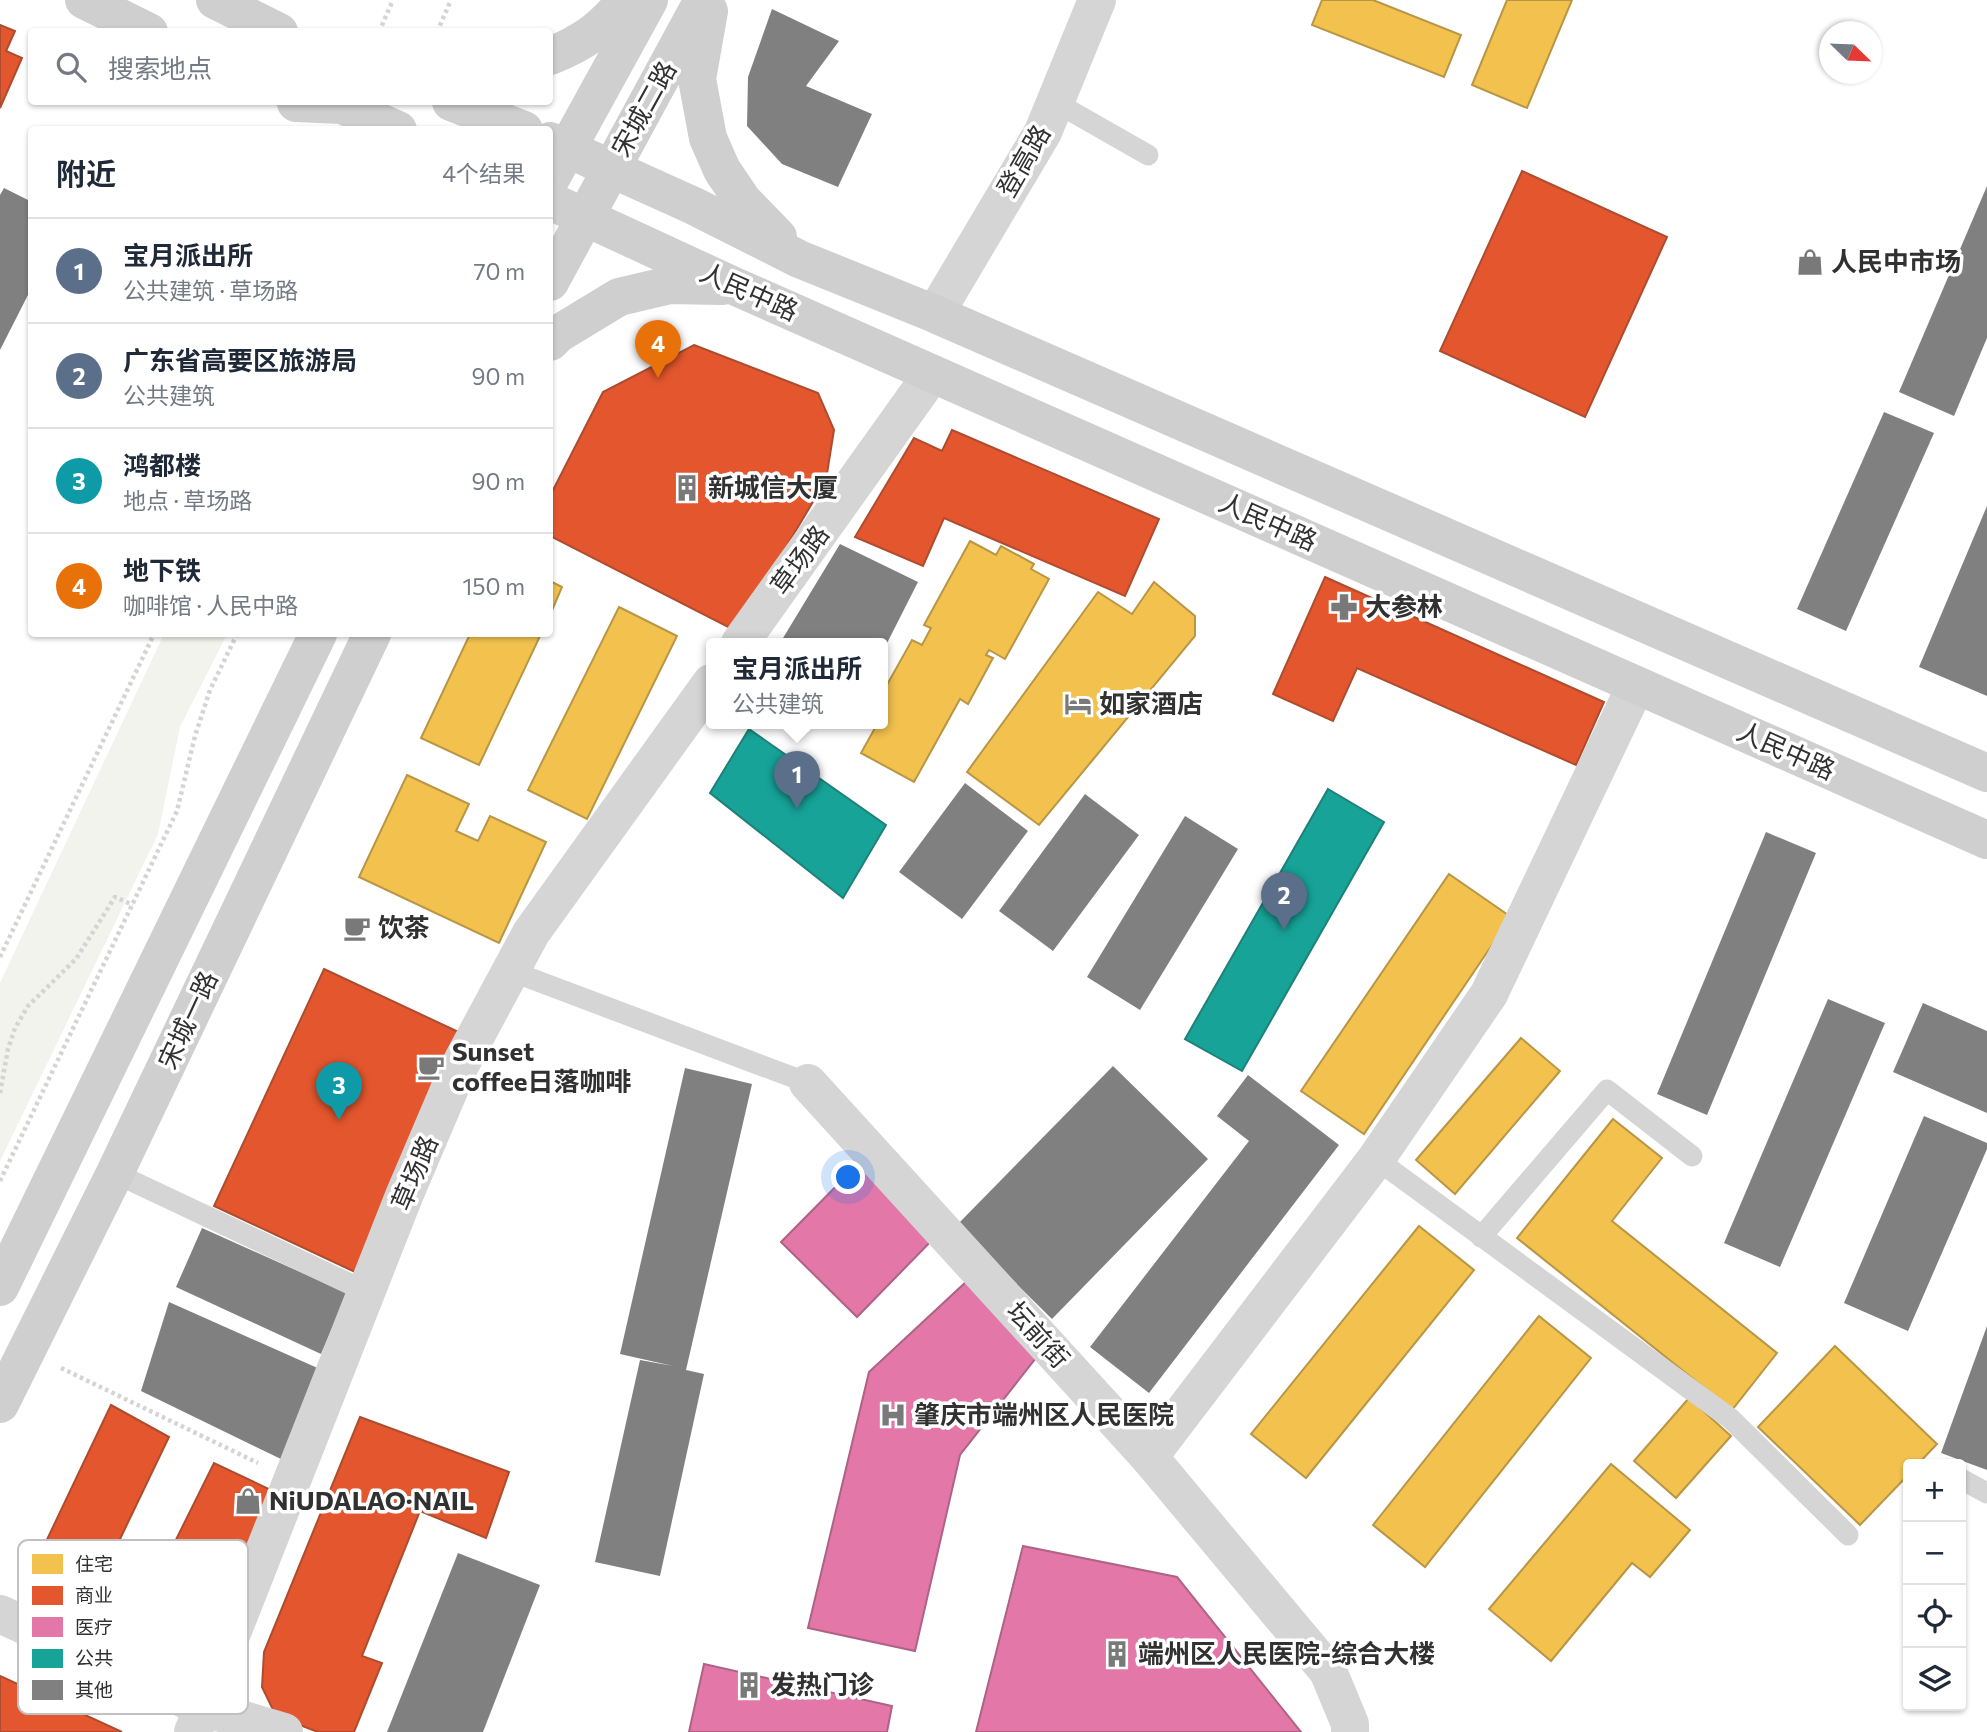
<!DOCTYPE html>
<html lang="zh">
<head>
<meta charset="utf-8">
<style>
  :root { --surface:#fff; --page:#f2f2f3; --text:#1f2937; --muted:#747a83; --line:#e0e1e3; --accent:#797979 }
  body { margin:0; font-family:Commissioner,"Noto Sans SC",sans-serif; background:var(--page); color:var(--text) }
  .controls { position:absolute; right:21px; bottom:21px; display:grid; overflow:hidden; border-radius:7px; box-shadow:0 2px 5px #0004 }
  .controls button { width:63px; height:63px; display:grid; place-items:center; padding:0; border:0; border-bottom:2px solid var(--line); background:var(--surface); color:var(--text); font:35px sans-serif }
  .compass { position:absolute; left:1819px; top:21px; width:63px; height:63px; border-radius:50%; background:var(--surface); box-shadow:0 2px 5px #0004; rotate:113deg }
  .you { position:absolute; left:849px; top:1178px; width:24px; height:24px; margin:-18px; border:5px solid #fff; border-radius:50%; background:#1a73e8; box-shadow:0 0 0 10px #1a73e833 }
  .badge { display:grid; place-items:center; width:46px; height:46px; border-radius:50%; background:var(--accent); color:#fff; font-size:23px; font-weight:700 }
  .pin { position:absolute; translate:-50% -58px; filter:drop-shadow(0 2px 4px #0008) }
  .pin::after { content:''; position:absolute; top:37px; width:24px; height:21px; background:inherit; clip-path:polygon(0 0,100% 0,50% 100%) }
  .popup { position:absolute; left:706px; top:638px; width:182px; height:91px; box-sizing:border-box; display:grid; place-content:center; border-radius:7px; background:var(--surface); filter:drop-shadow(0 2px 5px #0005); font-size:23px; white-space:nowrap; color:var(--muted) }
  .popup b { font-size:26px; color:var(--text) }
  .popup::after { content:''; position:absolute; left:50%; top:100%; margin-left:-14px; border:14px solid transparent; border-top-color:var(--surface) }
  .list { margin:0; padding:0; list-style:none }
  h2 { display:flex; justify-content:space-between; align-items:center; height:91px; margin:0; padding:0 28px; font-size:30px }
  h2 small { font-size:23px; font-weight:400; color:var(--muted) }
  .list li { display:grid; grid-template-columns:46px 1fr auto; gap:21px; align-items:center; box-sizing:border-box; height:105px; padding:0 28px; border-top:2px solid var(--line) }
  .list b { display:block; font-size:26px; white-space:nowrap }
  .list p { margin:0; font-size:23px; white-space:nowrap; color:var(--muted) }
  .list em { font-size:23px; font-style:normal; color:var(--muted) }
  .icon { flex:none; width:38px; height:38px; fill:none; stroke:currentColor; stroke-width:2; stroke-linecap:round; stroke-linejoin:round }
  .map { position:relative; flex:none; width:1987px; height:1732px; overflow:hidden }
  .search { position:absolute; background:var(--surface); box-shadow:0 2px 5px #0004; left:28px; top:28px; width:525px; height:77px; display:flex; align-items:center; gap:18px; box-sizing:border-box; padding:0 24px; border-radius:7px; color:var(--muted); font-size:26px }
  .panel { position:absolute; background:var(--surface); box-shadow:0 2px 5px #0004; left:28px; top:126px; width:525px; height:511px; border-radius:7px }
  .map>svg:first-child { display:block }
  .green { fill:#f1f3ec }
  .homes { fill:#f2c14e; stroke:#b89645; stroke-width:2 }
  .shops { fill:#e4572e; stroke:#ae4c2f; stroke-width:2 }
  .health { fill:#e377a8; stroke:#ae6284; stroke-width:2 }
  .public { fill:#17a398; stroke:#1f8179; stroke-width:2 }
  .building { fill:#808080 }
  .lines { fill:none; stroke-linecap:round; stroke-linejoin:round }
  .path { stroke:#d4d4d4; stroke-width:4.5; stroke-dasharray:3.5 3.5; stroke-linecap:butt }
  .lane { stroke:#d5d5d5; stroke-width:21 }
  .street { stroke:#d5d5d5; stroke-width:38 }
  .secondary { stroke:#cfcfcf; stroke-width:38 }
  .labels { text-anchor:middle; stroke-width:7; stroke-linejoin:round; paint-order:stroke }
  .street-label { font-size:26px; fill:#313131; stroke:#fff }
  .poi-label { font-size:26px; font-weight:bold; fill:#313131; stroke:#fff; text-anchor:start }
  .key { fill:#fff; stroke:#c1c1c1; stroke-width:2 }
  .key-label { font-size:19px; fill:#313131 }
</style>
</head>
<body>
<div class="map">
<svg width="1987" height="1732" viewBox="0 0 1987 1732">
  <rect width="100%" height="100%" fill="#fff"/>
  <path class="green" d="M 164,634 L 227,634 L 180,727 L 158,834 L 0,1161 L 0,983 Z"/>
  <g class="homes">
    <path d="M 1322,0 L 1373,0 L 1461,35 L 1444,77 L 1312,25 Z"/>
    <path d="M 1507,0 L 1572,0 L 1527,108 L 1472,85 Z"/>
    <path d="M 970,541 L 996,555 L 1001,546 L 1034,564 L 1031,569 L 1049,579 L 1005,659 L 989,650 L 986,655 L 993,658 L 968,704 L 960,699 L 914,782 L 861,753 L 875,728 L 866,723 L 883,723 L 883,692 L 912,640 L 922,645 L 931,628 L 924,625 Z"/>
    <path d="M 550,581 L 562,587 L 550,615 Z"/>
    <path d="M 1154,582 L 1195,616 L 1195,636 L 1039,825 L 967,772 L 1098,592 L 1132,614 Z"/>
    <path d="M 619,607 L 677,636 L 587,819 L 528,790 Z"/>
    <path d="M 470,634 L 541,634 L 479,765 L 421,738 Z"/>
    <path d="M 407,775 L 469,804 L 456,831 L 478,841 L 490,816 L 546,842 L 499,943 L 359,877 Z"/>
    <path d="M 1449,874 L 1511,917 L 1364,1134 L 1301,1091 Z"/>
    <path d="M 1521,1038 L 1560,1071 L 1455,1194 L 1416,1160 Z"/>
    <path d="M 1613,1119 L 1662,1158 L 1612,1221 L 1777,1353 L 1732,1410 L 1517,1238 Z"/>
    <path d="M 1419,1226 L 1474,1270 L 1306,1478 L 1251,1434 Z"/>
    <path d="M 1539,1316 L 1591,1358 L 1425,1567 L 1373,1525 Z"/>
    <path d="M 1835,1346 L 1937,1444 L 1918,1464 L 1908,1464 L 1908,1475 L 1860,1525 L 1758,1427 Z"/>
    <path d="M 1689,1398 L 1731,1436 L 1676,1498 L 1634,1461 Z"/>
    <path d="M 1611,1464 L 1690,1530 L 1650,1577 L 1632,1563 L 1551,1661 L 1489,1609 Z"/>
  </g>
  <g class="shops">
    <path d="M 0,25 L 15,31 L 6,51 L 22,58 L 0,108 Z"/>
    <path d="M 1522,171 L 1667,237 L 1585,417 L 1440,351 Z"/>
    <path d="M 694,345 L 818,393 L 834,430 L 826,480 L 736,631 L 550,536 L 550,496 L 603,392 Z"/>
    <path d="M 952,430 L 1159,519 L 1125,596 L 944,518 L 923,566 L 855,537 L 914,438 L 942,451 Z"/>
    <path d="M 1325,577 L 1604,702 L 1576,765 L 1357,668 L 1333,721 L 1273,694 Z"/>
    <path d="M 324,969 L 465,1035 L 355,1272 L 214,1206 Z"/>
    <path d="M 111,1405 L 169,1437 L 109,1562 L 155,1582 L 214,1463 L 273,1491 L 203,1654 L 160,1678 L 51,1626 L 36,1599 L 33,1569 Z"/>
    <path d="M 360,1417 L 509,1472 L 486,1538 L 420,1511 L 362,1656 L 382,1663 L 354,1732 L 318,1732 L 276,1716 L 262,1687 L 264,1652 Z"/>
    <path d="M 0,1676 L 122,1732 L 0,1732 Z"/>
  </g>
  <g class="health">
    <path d="M 865,1157 L 940,1232 L 857,1317 L 781,1242 Z"/>
    <path d="M 967,1281 L 1039,1354 L 960,1455 L 915,1651 L 808,1628 L 869,1372 Z"/>
    <path d="M 1023,1546 L 1177,1577 L 1301,1732 L 976,1732 Z"/>
    <path d="M 704,1664 L 892,1706 L 887,1732 L 689,1732 Z"/>
  </g>
  <g class="public">
    <path d="M 749,729 L 886,825 L 843,898 L 710,793 Z"/>
    <path d="M 1328,789 L 1384,822 L 1242,1071 L 1185,1039 Z"/>
  </g>
  <g class="building">
    <path d="M 772,9 L 839,41 L 806,86 L 872,114 L 838,187 L 782,164 L 747,126 L 748,77 Z"/>
    <path d="M 1987,186 L 1987,338 L 1954,416 L 1899,392 Z"/>
    <path d="M 4,188 L 32,202 L 32,287 L 0,350 L 0,195 Z"/>
    <path d="M 1884,412 L 1934,433 L 1846,631 L 1797,609 Z"/>
    <path d="M 1987,506 L 1987,696 L 1919,667 Z"/>
    <path d="M 840,544 L 918,582 L 883,651 L 883,643 L 780,643 Z"/>
    <path d="M 965,783 L 1028,831 L 962,919 L 899,872 Z"/>
    <path d="M 1085,794 L 1139,835 L 1053,951 L 999,911 Z"/>
    <path d="M 1185,816 L 1238,849 L 1140,1010 L 1087,977 Z"/>
    <path d="M 1766,832 L 1816,853 L 1707,1115 L 1657,1094 Z"/>
    <path d="M 1828,999 L 1885,1023 L 1780,1267 L 1724,1243 Z"/>
    <path d="M 1923,1003 L 1987,1031 L 1987,1113 L 1893,1072 Z"/>
    <path d="M 1113,1066 L 1208,1159 L 1052,1319 L 957,1225 Z"/>
    <path d="M 685,1068 L 752,1084 L 686,1370 L 704,1374 L 660,1576 L 595,1562 L 640,1360 L 673,1366 L 620,1354 Z"/>
    <path d="M 1248,1075 L 1339,1145 L 1149,1393 L 1090,1347 L 1249,1141 L 1217,1116 Z"/>
    <path d="M 1924,1116 L 1987,1143 L 1987,1149 L 1908,1331 L 1844,1303 Z"/>
    <path d="M 202,1228 L 347,1293 L 321,1354 L 176,1287 Z"/>
    <path d="M 169,1302 L 322,1370 L 285,1461 L 141,1391 Z"/>
    <path d="M 1987,1326 L 1987,1470 L 1941,1453 Z"/>
    <path d="M 458,1553 L 540,1585 L 483,1732 L 387,1732 Z"/>
  </g>
  <g class="lines">
    <g class="path">
      <path d="M 379,32 L 393,0"/>
      <path d="M 437,32 L 451,0"/>
      <path d="M 0,957 L 154,634"/>
      <path d="M 0,1093 L 8,1049 L 15,1028 L 28,1006 L 76,959 L 115,897 L 133,905"/>
      <path d="M 0,1181 L 177,811 L 195,736 L 210,690 L 237,634"/>
      <path d="M 61,1368 L 258,1463"/>
    </g>
    <g class="lane">
      <path d="M 1055,102 L 1148,155"/>
      <path d="M 511,971 L 808,1083"/>
      <path d="M 1376,1159 L 1731,1419 L 1848,1535"/>
      <path d="M 115,1173 L 367,1292"/>
      <path d="M 1481,1237 L 1607,1090 L 1692,1156"/>
      <path d="M 1961,1479 L 1987,1493"/>
    </g>
    <g class="street">
      <path d="M 935,314 L 1043,132 L 1097,0"/>
      <path d="M 740,643 L 932,374"/>
      <path d="M 808,1083 L 1149,1457 L 1328,1671 L 1350,1724 L 1350,1732"/>
      <path d="M 1149,1457 L 1376,1159 L 1489,994 L 1636,685"/>
      <path d="M 0,1614 L 204,1708 L 284,1732"/>
      <path d="M 193,1732 L 404,1196 L 458,1069 L 531,933 L 711,683"/>
    </g>
    <g class="secondary">
      <path d="M 84,0 L 149,32"/>
      <path d="M 215,0 L 279,32"/>
      <path d="M 709,11 L 697,79 L 708,138 L 722,170 L 743,201 L 778,237"/>
      <path d="M 550,56 C 585,42 602,29 626,0"/>
      <path d="M 451,102 L 524,130"/>
      <path d="M 296,103 L 342,105 L 398,130"/>
      <path d="M 550,141 L 694,206 L 799,259 L 935,314 L 1987,773"/>
      <path d="M 550,180 L 649,0"/>
      <path d="M 550,201 L 734,286 L 1987,840"/>
      <path d="M 550,282 L 703,0"/>
      <path d="M 550,342 L 558,334 L 619,297 L 670,285 L 722,286"/>
      <path d="M 0,1287 L 318,634"/>
      <path d="M 0,1404 L 115,1173 L 372,634"/>
    </g>
  </g>
  <defs>
    <symbol id="shop-bare" viewBox="-9 -9 18 18"><path d="M-5-2.5h2.3a2.7 3.5 0 0 1 5.4 0H5L5.5 6h-11ZM-1.5-2.5h3a1.5 2.3 0 0 0-3 0Z" fill="#797979" stroke="#fff" stroke-width="2.5" paint-order="stroke"/></symbol>
    <symbol id="building-bare" viewBox="-9 -9 18 18"><path d="M-4-6H4V6H1V3H-1V6H-4ZM-2.5-4.3h1.7v1.8h-1.7ZM.8-4.3h1.7v1.8H.8ZM-2.5-1h1.7V.8h-1.7ZM.8-1h1.7V.8H.8Z" fill="#797979" stroke="#fff" stroke-width="2.5" paint-order="stroke"/></symbol>
    <symbol id="pharmacy-bare" viewBox="-9 -9 18 18"><path d="M-2-6h4v4h4v4h-4v4h-4v-4h-4v-4h4Z" fill="#797979" stroke="#fff" stroke-width="2.5" paint-order="stroke"/></symbol>
    <symbol id="hotel-bare" viewBox="-9 -9 18 18"><path d="M-6-4.5h1.5V1H6V5H4.5V3h-9V5H-6ZM-4 0a1.8 1.8 0 1 1 3.6 0ZM.5 0V-2.5h3Q6-2.5 6 0Z" fill="#797979" stroke="#fff" stroke-width="2.5" paint-order="stroke"/></symbol>
    <symbol id="cafe-bare" viewBox="-9 -9 18 18"><path d="M-5.5-4.5H6V0H3Q3 3.5 0 3.5H-2.5Q-5.5 3.5-5.5 0ZM3-3.2v2h1.7v-2ZM-6 4.5H4V6H-6Z" fill="#797979" stroke="#fff" stroke-width="2.5" paint-order="stroke"/></symbol>
    <symbol id="hospital-bare" viewBox="-9 -9 18 18"><path d="M-5-5h3v3.5h4V-5h3V5h-3V1.5h-4V5h-3Z" fill="#797979" stroke="#fff" stroke-width="2.5" paint-order="stroke"/></symbol>
  </defs>
  <g fill-rule="evenodd">
    <use href="#shop-bare" x="1791" y="243" width="38" height="38"/>
    <use href="#building-bare" x="668" y="469" width="38" height="38"/>
    <use href="#pharmacy-bare" x="1325" y="588" width="38" height="38"/>
    <use href="#hotel-bare" x="1059" y="685" width="38" height="38"/>
    <use href="#cafe-bare" x="338" y="909" width="38" height="38"/>
    <use href="#cafe-bare" x="412" y="1048" width="38" height="38"/>
    <use href="#hospital-bare" x="874" y="1396" width="38" height="38"/>
    <use href="#shop-bare" x="229" y="1482" width="38" height="38"/>
    <use href="#building-bare" x="1098" y="1635" width="38" height="38"/>
    <use href="#building-bare" x="730" y="1666" width="38" height="38"/>
  </g>
  <g class="labels">
    <g class="street-label">
      <text transform="translate(644 109) rotate(-61)" y="9">宋城二路</text>
      <text transform="translate(1024 161) rotate(-60)" y="9">登高路</text>
      <text transform="translate(749 292) rotate(24)" y="9">人民中路</text>
      <text transform="translate(1268 522) rotate(24)" y="9">人民中路</text>
      <text transform="translate(800 560) rotate(-54)" y="9">草场路</text>
      <text transform="translate(1786 751) rotate(24)" y="9">人民中路</text>
      <text transform="translate(188 1020) rotate(-65)" y="9">宋城一路</text>
      <text transform="translate(415 1173) rotate(-67)" y="9">草场路</text>
      <text transform="translate(1038 1335) rotate(48)" y="9">坛前街</text>
    </g>
    <g class="poi-label">
      <text x="1831" y="271">人民中市场</text>
      <text x="708" y="497">新城信大厦</text>
      <text x="1365" y="616">大参林</text>
      <text x="1099" y="713">如家酒店</text>
      <text x="378" y="937">饮茶</text>
      <text x="452" y="1061">Sunset<tspan x="452" dy="30">coffee日落咖啡</tspan></text>
      <text x="914" y="1424">肇庆市端州区人民医院</text>
      <text x="269" y="1510">NiUDALAO·NAIL</text>
      <text x="1138" y="1663">端州区人民医院-综合大楼</text>
      <text x="770" y="1694">发热门诊</text>
    </g>
  </g>
  <rect x="18" y="1540" width="230" height="174" rx="10" class="key"/>
  <rect x="32" y="1554" width="31" height="20" fill="#f2c14e"/>
  <rect x="32" y="1586" width="31" height="19" fill="#e4572e"/>
  <rect x="32" y="1617" width="31" height="20" fill="#e377a8"/>
  <rect x="32" y="1649" width="31" height="19" fill="#17a398"/>
  <rect x="32" y="1680" width="31" height="20" fill="#808080"/>
  <g class="key-label">
    <text x="75" y="1571">住宅</text>
    <text x="75" y="1602">商业</text>
    <text x="75" y="1634">医疗</text>
    <text x="75" y="1665">公共</text>
    <text x="75" y="1697">其他</text>
  </g>
</svg>
<div class="controls">
<button>+</button>
<button>−</button>
<button><svg class="icon" aria-label="locate" viewBox="0 0 24 24"><circle cx="12" cy="12" r="6"/><path d="M12 2v4M12 18v4M2 12h4M18 12h4"/></svg></button>
<button><svg class="icon" aria-label="layers" viewBox="0 0 24 24"><path d="M12 4l9 5-9 5-9-5zM3 14l9 5 9-5"/></svg></button>
</div>
<svg class="compass" viewBox="-18 -18 36 36"><path d="M0-13l5 13h-10z" fill="#e53935"/><path d="M0 13l5-13h-10z" fill="#747a83"/></svg>
<div class="you"></div>
<div class="pin badge" style="left:797px;top:809px;background:#5c6f8a">1</div>
<div class="popup"><b>宝月派出所</b>公共建筑</div>
<div class="pin badge" style="left:1284px;top:930px;background:#5c6f8a">2</div>
<div class="pin badge" style="left:339px;top:1120px;background:#0f9aa8">3</div>
<div class="pin badge" style="left:658px;top:378px;background:#e8710a">4</div>
<div class="search"><svg class="icon" aria-label="search" viewBox="0 0 24 24"><circle cx="10" cy="10" r="6"/><path d="M15 15l6 6"/></svg>搜索地点</div>
<section class="panel">
<h2>附近<small>4个结果</small></h2>
<ul class="list">
<li><span class="badge" style="background:#5c6f8a">1</span><div><b>宝月派出所</b><p>公共建筑 · 草场路</p></div><em>70 m</em></li>
<li><span class="badge" style="background:#5c6f8a">2</span><div><b>广东省高要区旅游局</b><p>公共建筑</p></div><em>90 m</em></li>
<li><span class="badge" style="background:#0f9aa8">3</span><div><b>鸿都楼</b><p>地点 · 草场路</p></div><em>90 m</em></li>
<li><span class="badge" style="background:#e8710a">4</span><div><b>地下铁</b><p>咖啡馆 · 人民中路</p></div><em>150 m</em></li>
</ul>
</section>
</div>
</body>
</html>
